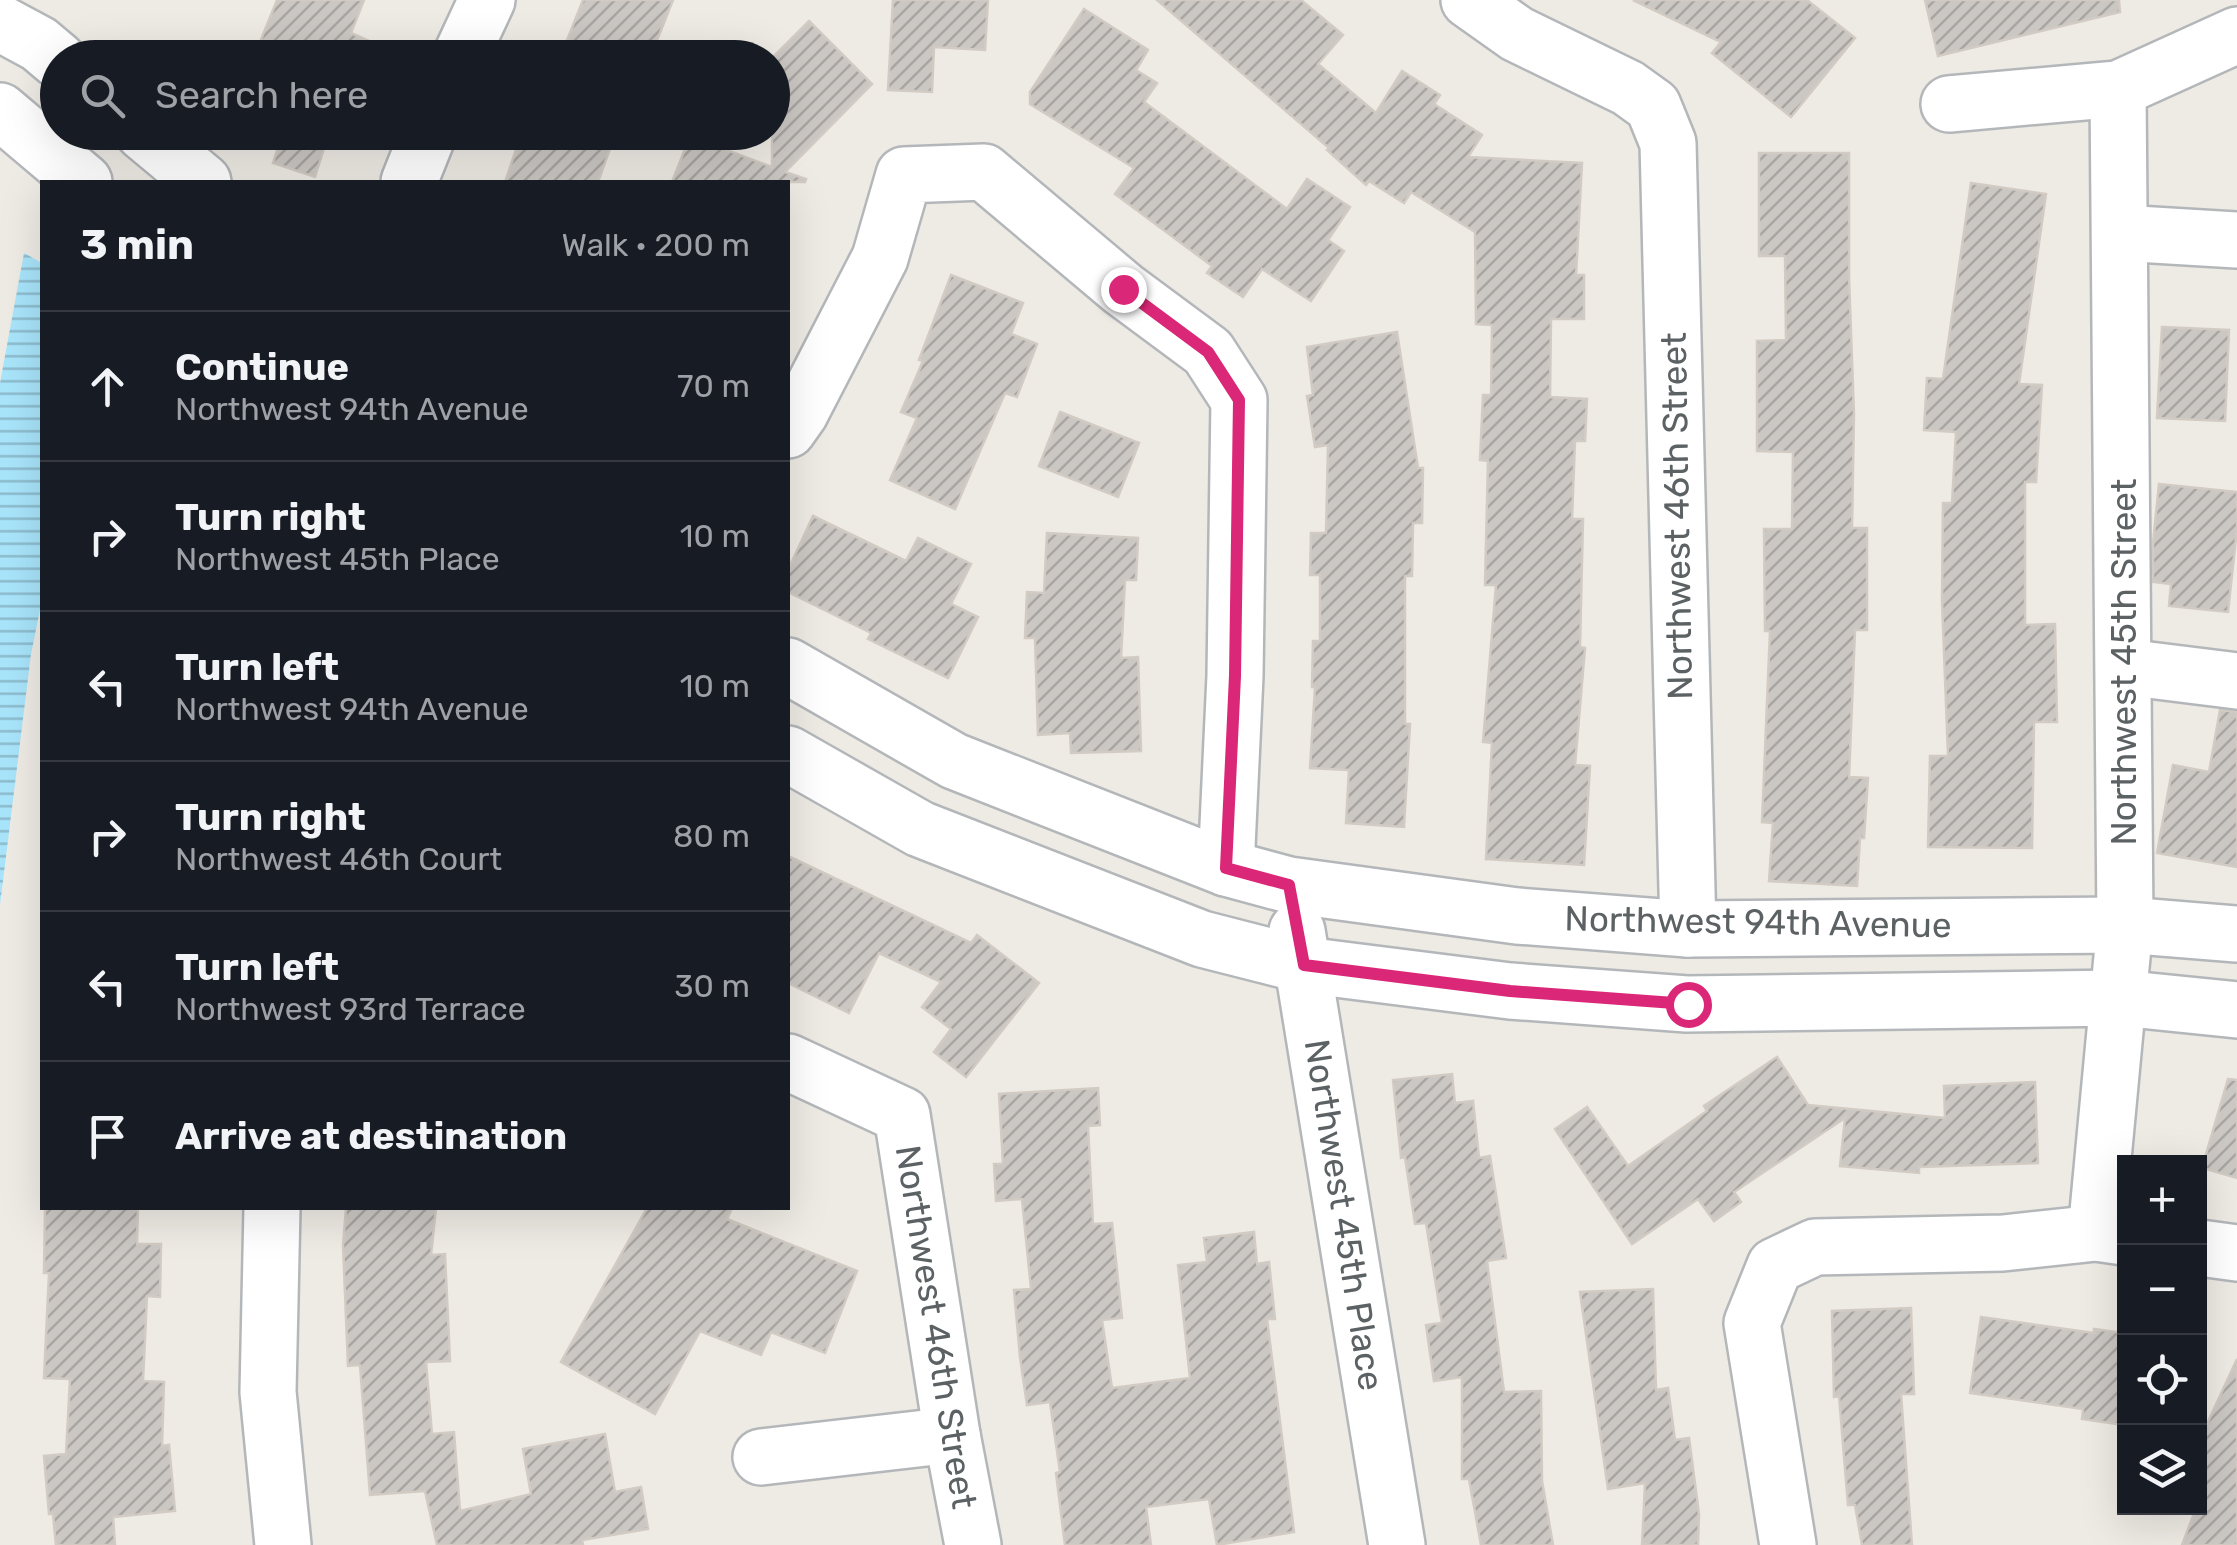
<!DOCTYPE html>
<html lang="en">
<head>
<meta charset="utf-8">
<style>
  :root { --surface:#171b24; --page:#242831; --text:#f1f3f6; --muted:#9ea1a6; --line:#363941 }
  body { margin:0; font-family:Rubik,sans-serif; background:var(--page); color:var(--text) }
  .controls { position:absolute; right:30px; bottom:30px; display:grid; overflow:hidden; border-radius:0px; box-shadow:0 10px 40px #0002 }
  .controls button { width:90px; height:90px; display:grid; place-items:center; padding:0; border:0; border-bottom:2px solid var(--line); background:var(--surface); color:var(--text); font:50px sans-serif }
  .stop { position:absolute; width:30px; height:30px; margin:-22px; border:8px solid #db2777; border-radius:50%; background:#fff }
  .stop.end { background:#db2777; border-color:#fff; box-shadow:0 2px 10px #0008 }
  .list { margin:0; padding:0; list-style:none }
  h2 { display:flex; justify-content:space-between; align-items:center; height:130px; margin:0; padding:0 40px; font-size:42px }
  h2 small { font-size:32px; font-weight:400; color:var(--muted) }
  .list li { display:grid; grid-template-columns:65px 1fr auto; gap:30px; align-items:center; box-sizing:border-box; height:150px; padding:0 40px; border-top:2px solid var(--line) }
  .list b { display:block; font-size:38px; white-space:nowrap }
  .list p { margin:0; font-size:32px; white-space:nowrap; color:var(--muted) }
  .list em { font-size:32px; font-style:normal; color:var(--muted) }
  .icon { flex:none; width:55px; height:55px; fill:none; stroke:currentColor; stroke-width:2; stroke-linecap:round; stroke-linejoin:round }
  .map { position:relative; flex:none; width:2237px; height:1545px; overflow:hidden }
  .search { position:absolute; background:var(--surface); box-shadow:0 10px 40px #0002; left:40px; top:40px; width:750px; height:110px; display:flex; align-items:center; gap:25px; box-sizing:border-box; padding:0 35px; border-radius:55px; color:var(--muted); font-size:38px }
  .panel { position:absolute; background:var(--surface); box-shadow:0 10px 40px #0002; left:40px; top:180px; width:750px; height:1030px; border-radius:0px }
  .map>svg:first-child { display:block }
  .water { fill:url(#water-rules) }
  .building { fill:url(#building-hatch); stroke:#d2cbc3; stroke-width:2.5 }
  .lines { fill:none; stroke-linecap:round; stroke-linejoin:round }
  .minor-casing { stroke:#b4b7ba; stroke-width:60 }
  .minor { stroke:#fff; stroke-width:55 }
  .route { stroke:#db2777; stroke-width:12 }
  .labels { text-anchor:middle; stroke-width:9; stroke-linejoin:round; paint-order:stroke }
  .street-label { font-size:35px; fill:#5c6164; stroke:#fff }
</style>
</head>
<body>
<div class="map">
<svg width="2237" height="1545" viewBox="0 0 2237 1545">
  <defs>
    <pattern id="water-rules" width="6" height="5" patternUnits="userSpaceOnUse" patternTransform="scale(2.5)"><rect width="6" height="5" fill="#a8e4fa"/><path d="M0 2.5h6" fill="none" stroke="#8cbcce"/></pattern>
    <pattern id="building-hatch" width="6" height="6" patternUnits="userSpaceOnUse" patternTransform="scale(2.5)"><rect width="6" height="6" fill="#cbc7c3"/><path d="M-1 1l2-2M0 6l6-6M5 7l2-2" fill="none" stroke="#a8a5a2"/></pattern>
  </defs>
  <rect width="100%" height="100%" fill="#eeeae4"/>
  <path class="water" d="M 24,253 L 42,263 L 42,600 L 31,654 L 0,905 L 0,383 Z"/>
  <g class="building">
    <path d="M 277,0 L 364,0 L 351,33 L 407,58 L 285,58 L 258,47 Z"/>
    <path d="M 583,0 L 673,0 L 650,58 L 560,58 Z"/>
    <path d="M 893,0 L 988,0 L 985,50 L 934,47 L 932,92 L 888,90 Z"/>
    <path d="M 1157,0 L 1301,0 L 1343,35 L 1318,64 L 1376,113 L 1402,71 L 1440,95 L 1434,104 L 1482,135 L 1468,157 L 1582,163 L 1576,275 L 1584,275 L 1584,319 L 1551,319 L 1550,397 L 1587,399 L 1585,441 L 1575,441 L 1572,519 L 1583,519 L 1580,647 L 1585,648 L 1575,765 L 1590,766 L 1584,865 L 1486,859 L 1492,743 L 1483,742 L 1496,585 L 1485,585 L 1488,461 L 1480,460 L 1483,395 L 1491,395 L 1492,325 L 1476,324 L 1475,232 L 1411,192 L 1404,203 L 1369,181 L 1366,185 L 1327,150 L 1329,148 Z"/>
    <path d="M 1633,0 L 1807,0 L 1855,38 L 1791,117 L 1712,53 L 1721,42 Z"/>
    <path d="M 1925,0 L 2119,0 L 2120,12 L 1938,56 Z"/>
    <path d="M 1084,9 L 1148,50 L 1136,70 L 1157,83 L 1144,102 L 1287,209 L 1307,179 L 1350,207 L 1328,240 L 1344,251 L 1311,301 L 1262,269 L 1243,297 L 1207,273 L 1212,266 L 1115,194 L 1134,168 L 1030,104 L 1030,92 Z"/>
    <path d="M 809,21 L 872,84 L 785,172 L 806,179 L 805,182 L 672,182 L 690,136 L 772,167 L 772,58 Z"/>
    <path d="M 283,132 L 329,132 L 315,177 L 273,163 Z"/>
    <path d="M 522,132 L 616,132 L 598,182 L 505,182 Z"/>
    <path d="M 1759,153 L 1849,153 L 1849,278 L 1854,414 L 1852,528 L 1867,528 L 1867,630 L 1855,630 L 1849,777 L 1868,778 L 1864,838 L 1860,838 L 1857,886 L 1769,881 L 1773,823 L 1762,822 L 1770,631 L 1765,631 L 1764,529 L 1792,529 L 1793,452 L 1757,451 L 1757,341 L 1786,340 L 1785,256 L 1759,256 Z"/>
    <path d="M 1971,183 L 2046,194 L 2019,384 L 2042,385 L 2036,482 L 2025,482 L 2025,625 L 2055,624 L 2057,722 L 2034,722 L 2032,848 L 1928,847 L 1930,756 L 1948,756 L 1942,600 L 1943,503 L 1952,503 L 1956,432 L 1924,430 L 1927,378 L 1943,379 Z"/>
    <path d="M 951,275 L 1023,303 L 1011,334 L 1037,344 L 1017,397 L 1005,393 L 955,509 L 890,480 L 917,418 L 901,412 L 923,361 L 919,360 Z"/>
    <path d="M 2162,327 L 2229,330 L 2225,421 L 2157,418 Z"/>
    <path d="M 1397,332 L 1418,468 L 1423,468 L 1422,523 L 1413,523 L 1412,576 L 1405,576 L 1405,724 L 1410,724 L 1404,827 L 1346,823 L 1349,770 L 1310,768 L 1315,687 L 1312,687 L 1313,641 L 1320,641 L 1320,575 L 1310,575 L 1311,533 L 1326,533 L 1328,445 L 1315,447 L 1307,396 L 1313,395 L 1307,347 Z"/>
    <path d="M 1060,412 L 1139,443 L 1118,497 L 1039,466 Z"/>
    <path d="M 2159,484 L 2237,492 L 2237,529 L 2228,612 L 2169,606 L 2171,584 L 2153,582 L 2153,543 Z"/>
    <path d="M 813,516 L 906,561 L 918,538 L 971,564 L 951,604 L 978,617 L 948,678 L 868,639 L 871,633 L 788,592 L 788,570 Z"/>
    <path d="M 1047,533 L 1138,538 L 1136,580 L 1125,580 L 1121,658 L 1138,657 L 1141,751 L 1071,753 L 1070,733 L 1038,735 L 1035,638 L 1025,638 L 1027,592 L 1044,593 Z"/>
    <path d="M 2220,710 L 2237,712 L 2237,867 L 2157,853 L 2173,765 L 2209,772 Z"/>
    <path d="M 788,856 L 971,943 L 977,935 L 1039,983 L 966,1077 L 934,1052 L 951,1029 L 922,1007 L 941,982 L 879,953 L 849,1013 L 788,983 Z"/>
    <path d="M 1777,1057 L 1808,1105 L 1945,1118 L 1944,1086 L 2035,1082 L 2038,1163 L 1919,1167 L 1919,1173 L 1840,1166 L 1845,1118 L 1734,1192 L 1741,1202 L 1714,1221 L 1698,1199 L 1632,1244 L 1555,1129 L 1587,1107 L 1628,1166 L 1707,1111 L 1704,1106 Z"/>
    <path d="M 1452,1074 L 1455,1103 L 1473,1101 L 1479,1158 L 1490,1156 L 1506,1258 L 1487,1261 L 1504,1392 L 1541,1391 L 1542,1481 L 1553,1545 L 1481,1545 L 1469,1479 L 1462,1479 L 1462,1377 L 1434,1381 L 1426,1325 L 1442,1323 L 1426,1223 L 1415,1224 L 1405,1157 L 1401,1158 L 1393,1080 Z"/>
    <path d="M 2228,1079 L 2237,1080 L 2237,1178 L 2202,1168 Z"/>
    <path d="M 1098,1088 L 1100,1125 L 1088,1126 L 1093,1224 L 1112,1223 L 1122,1318 L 1102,1320 L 1112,1388 L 1190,1378 L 1178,1265 L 1207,1262 L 1204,1238 L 1254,1232 L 1257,1264 L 1269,1262 L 1275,1319 L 1267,1319 L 1294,1532 L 1217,1545 L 1209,1499 L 1146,1507 L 1151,1545 L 1065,1545 L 1056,1473 L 1060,1472 L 1050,1402 L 1027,1405 L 1020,1357 L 1014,1290 L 1031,1289 L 1022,1199 L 996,1201 L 994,1164 L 1003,1164 L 999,1094 Z"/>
    <path d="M 45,1208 L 138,1208 L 137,1244 L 161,1244 L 160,1297 L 147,1296 L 143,1381 L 164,1382 L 162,1446 L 169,1445 L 175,1511 L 113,1517 L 115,1545 L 56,1545 L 53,1514 L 49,1514 L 44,1456 L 66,1454 L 70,1379 L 44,1378 L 49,1273 L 44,1273 Z"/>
    <path d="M 346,1208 L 436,1208 L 431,1255 L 445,1254 L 450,1361 L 426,1362 L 432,1434 L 454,1432 L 460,1511 L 531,1494 L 523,1449 L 605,1434 L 615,1492 L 641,1487 L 648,1529 L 582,1540 L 583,1545 L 437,1545 L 425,1491 L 370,1495 L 360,1365 L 348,1366 L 343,1245 Z"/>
    <path d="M 647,1208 L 732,1208 L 727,1219 L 857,1271 L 825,1353 L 771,1332 L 761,1355 L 700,1331 L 655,1414 L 561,1362 Z"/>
    <path d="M 1653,1289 L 1656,1390 L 1668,1388 L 1675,1440 L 1689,1438 L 1699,1514 L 1698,1545 L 1642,1545 L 1645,1483 L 1608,1489 L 1580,1292 Z"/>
    <path d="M 1911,1308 L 1914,1394 L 1901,1394 L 1912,1545 L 1862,1545 L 1855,1505 L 1848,1505 L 1839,1396 L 1834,1397 L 1832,1311 Z"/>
    <path d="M 1981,1317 L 2094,1333 L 2094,1329 L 2124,1333 L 2124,1425 L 2082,1419 L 2083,1409 L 1970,1393 Z"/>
    <path d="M 2237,1359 L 2237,1545 L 2182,1545 L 2196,1508 L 2200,1508 L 2200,1439 Z"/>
  </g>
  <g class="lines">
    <defs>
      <g id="minor">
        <path d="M 1469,0 L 1517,34 L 1628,88 L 1653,106 L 1668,143 L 1688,929"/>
        <path d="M 0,23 L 39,44 L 58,60"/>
        <path d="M 460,58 L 487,0"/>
        <path d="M 1949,104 L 2118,89 L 2237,35"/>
        <path d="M 0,111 L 84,182"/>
        <path d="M 143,132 L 203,182"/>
        <path d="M 409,182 L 429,132"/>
        <path d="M 2120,233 L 2237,240"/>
        <path d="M 788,430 L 800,413 L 880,258 L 904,175 L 984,172 L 1123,289 L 1208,352 L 1239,400 L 1235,676 L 1226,868"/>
        <path d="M 788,666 L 954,761 L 1226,868 L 1289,885 L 1517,916 L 1688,929 L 2125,925 L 2237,934"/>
        <path d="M 2125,667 L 2237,681"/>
        <path d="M 788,754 L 920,829 L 1202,939 L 1304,965 L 1510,991 L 1687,1004 L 2120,998 L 2237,1010"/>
        <path d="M 1297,931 L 1397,1545"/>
        <path d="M 788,1062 L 902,1115 L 952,1435 L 973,1545"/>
        <path d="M 272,1208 L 268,1392 L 283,1545"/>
        <path d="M 2096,1233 L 2125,925 L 2118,89"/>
        <path d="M 2200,1248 L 2237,1253"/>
        <path d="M 761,1457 L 952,1435"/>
        <path d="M 1788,1545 L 1752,1323 L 1775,1266 L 1815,1247 L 2003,1243 L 2096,1233 L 2124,1237"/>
      </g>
    </defs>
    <use href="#minor" class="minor-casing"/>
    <use href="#minor" class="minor"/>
  </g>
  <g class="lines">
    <path class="route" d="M 1123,289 L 1208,352 L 1239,400 L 1235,676 L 1226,868 L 1289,885 L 1304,965 L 1510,991 L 1688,1004"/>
  </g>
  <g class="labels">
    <g class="street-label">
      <text transform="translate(1677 516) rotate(-91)" y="12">Northwest 46th Street</text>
      <text transform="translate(2124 662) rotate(-90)" y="12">Northwest 45th Street</text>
      <text transform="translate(1758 922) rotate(1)" y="12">Northwest 94th Avenue</text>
      <text transform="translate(1344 1215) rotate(81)" y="12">Northwest 45th Place</text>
      <text transform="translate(936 1327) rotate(81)" y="12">Northwest 46th Street</text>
    </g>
  </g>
</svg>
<div class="controls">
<button>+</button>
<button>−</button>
<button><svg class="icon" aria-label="locate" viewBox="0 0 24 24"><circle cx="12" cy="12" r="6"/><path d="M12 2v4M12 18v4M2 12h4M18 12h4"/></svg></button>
<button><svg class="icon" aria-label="layers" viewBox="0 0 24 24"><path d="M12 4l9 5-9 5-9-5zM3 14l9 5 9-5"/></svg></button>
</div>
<div class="stop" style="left:1688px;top:1004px"></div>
<div class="stop end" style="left:1123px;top:289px"></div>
<div class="search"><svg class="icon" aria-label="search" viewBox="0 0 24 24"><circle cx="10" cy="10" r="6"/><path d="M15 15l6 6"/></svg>Search here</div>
<section class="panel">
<h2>3 min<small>Walk · 200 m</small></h2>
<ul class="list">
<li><svg class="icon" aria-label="ahead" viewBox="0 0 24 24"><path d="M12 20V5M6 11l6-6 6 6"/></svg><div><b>Continue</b><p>Northwest 94th Avenue</p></div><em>70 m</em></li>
<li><svg class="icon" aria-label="right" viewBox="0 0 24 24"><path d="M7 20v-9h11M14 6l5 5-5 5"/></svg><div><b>Turn right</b><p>Northwest 45th Place</p></div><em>10 m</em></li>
<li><svg class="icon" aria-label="left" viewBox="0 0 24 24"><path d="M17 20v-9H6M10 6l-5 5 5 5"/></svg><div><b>Turn left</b><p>Northwest 94th Avenue</p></div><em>10 m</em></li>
<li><svg class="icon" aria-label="right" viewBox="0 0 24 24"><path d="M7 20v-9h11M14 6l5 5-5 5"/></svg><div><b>Turn right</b><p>Northwest 46th Court</p></div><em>80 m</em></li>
<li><svg class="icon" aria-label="left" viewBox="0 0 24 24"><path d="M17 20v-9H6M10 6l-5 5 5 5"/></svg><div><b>Turn left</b><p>Northwest 93rd Terrace</p></div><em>30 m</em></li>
<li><svg class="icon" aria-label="arrive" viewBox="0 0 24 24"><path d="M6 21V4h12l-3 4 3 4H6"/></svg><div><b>Arrive at destination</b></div></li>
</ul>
</section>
</div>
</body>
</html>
